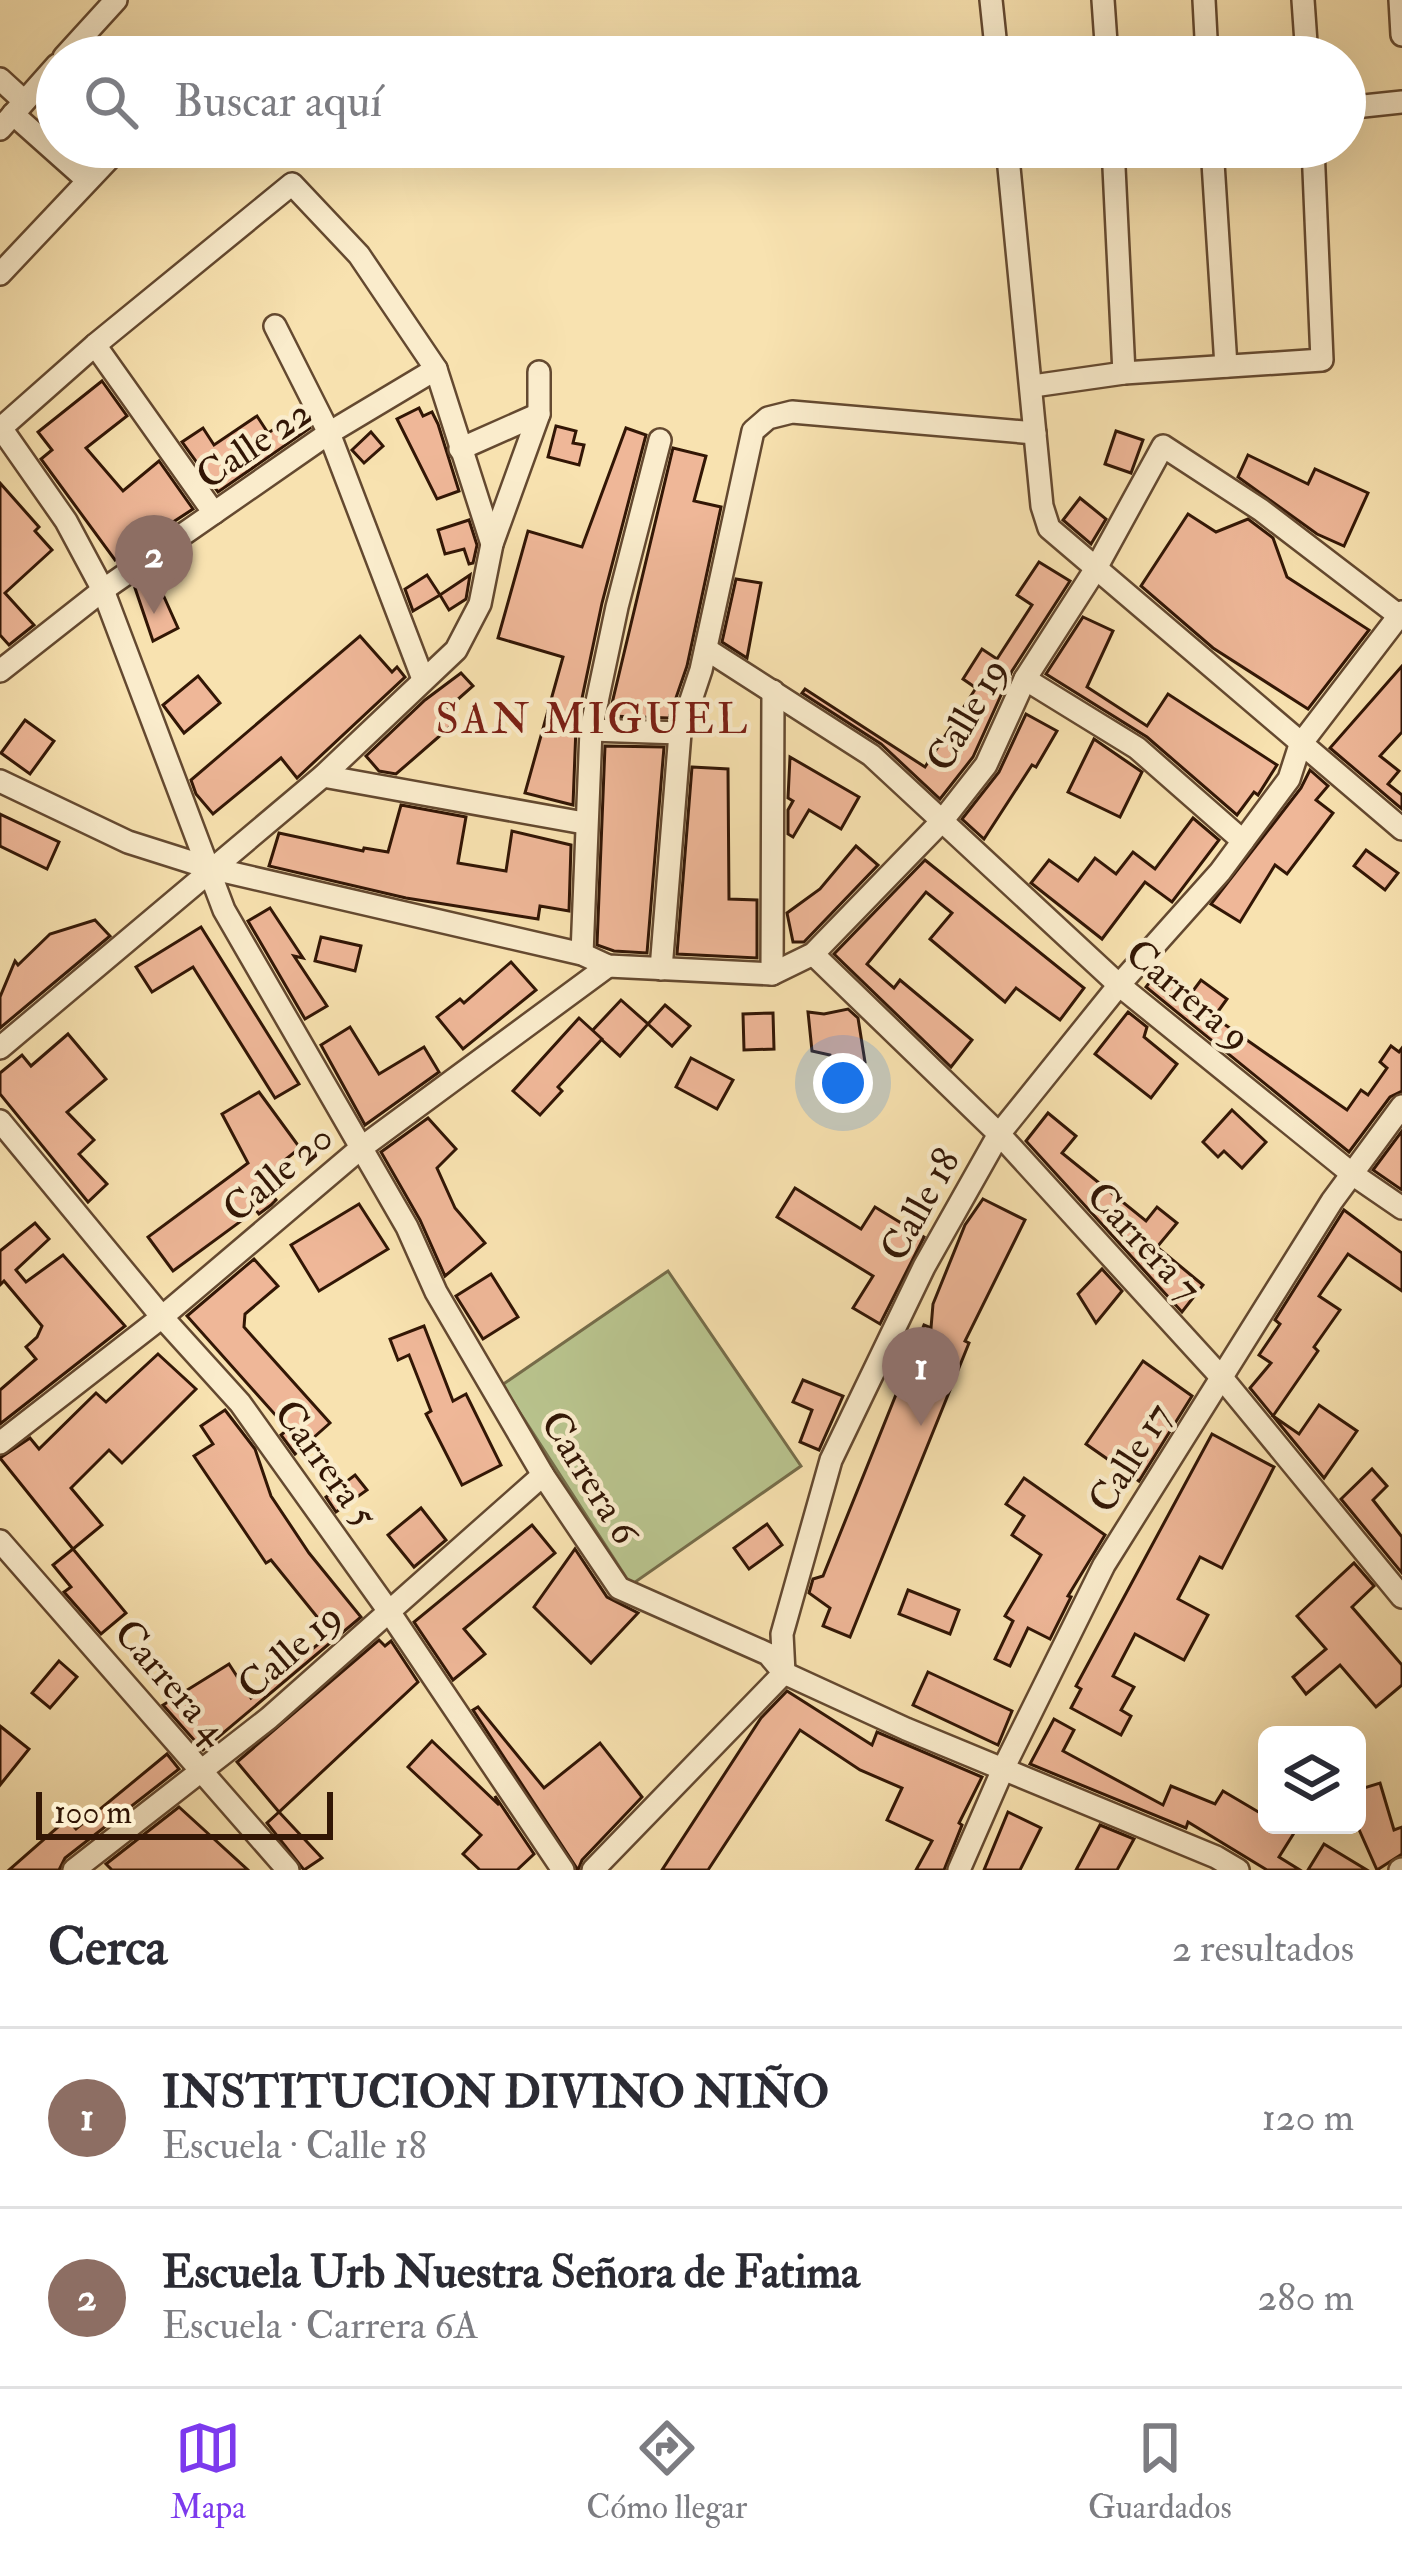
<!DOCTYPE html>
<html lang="es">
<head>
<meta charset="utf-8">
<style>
  :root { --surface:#fff; --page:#f7f7f7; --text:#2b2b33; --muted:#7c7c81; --line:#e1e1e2; --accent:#7c3aed }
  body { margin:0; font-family:"IM FELL Double Pica",serif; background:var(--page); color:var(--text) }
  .controls { position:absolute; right:36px; bottom:36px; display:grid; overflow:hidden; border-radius:18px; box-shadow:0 12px 48px #0002 }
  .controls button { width:108px; height:108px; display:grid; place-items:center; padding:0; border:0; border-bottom:3px solid var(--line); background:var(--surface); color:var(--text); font:60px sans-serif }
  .scale { position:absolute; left:36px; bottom:30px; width:297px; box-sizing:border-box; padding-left:12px; border:6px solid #321605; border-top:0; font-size:33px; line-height:42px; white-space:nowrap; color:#321605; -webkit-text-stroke:9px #faeccc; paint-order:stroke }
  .you { position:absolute; left:843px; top:1083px; width:42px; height:42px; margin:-30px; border:9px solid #fff; border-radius:50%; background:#1a73e8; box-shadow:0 0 0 18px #1a73e833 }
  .badge { display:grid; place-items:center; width:78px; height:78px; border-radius:50%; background:var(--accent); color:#fff; font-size:39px; font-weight:700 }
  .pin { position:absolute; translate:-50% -99px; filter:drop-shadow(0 3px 6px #0008) }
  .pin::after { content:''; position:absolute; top:63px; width:42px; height:36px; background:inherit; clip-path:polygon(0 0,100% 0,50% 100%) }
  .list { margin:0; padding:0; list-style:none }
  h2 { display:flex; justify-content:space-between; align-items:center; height:156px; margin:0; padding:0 48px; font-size:51px }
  h2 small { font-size:39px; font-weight:400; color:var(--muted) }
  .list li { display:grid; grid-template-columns:78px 1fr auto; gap:36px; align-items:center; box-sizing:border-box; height:180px; padding:0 48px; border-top:3px solid var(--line) }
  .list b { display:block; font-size:45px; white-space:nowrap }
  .list p { margin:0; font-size:39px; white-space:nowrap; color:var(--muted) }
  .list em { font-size:39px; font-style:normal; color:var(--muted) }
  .icon { flex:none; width:66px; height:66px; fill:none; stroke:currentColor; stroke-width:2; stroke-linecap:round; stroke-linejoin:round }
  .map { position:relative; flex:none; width:1402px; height:1870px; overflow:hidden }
  .search { position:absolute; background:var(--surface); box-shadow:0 12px 48px #0002; left:36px; right:36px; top:36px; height:132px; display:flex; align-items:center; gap:30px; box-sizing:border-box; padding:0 42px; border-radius:66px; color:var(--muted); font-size:45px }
  .sheet { height:516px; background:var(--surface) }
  nav { display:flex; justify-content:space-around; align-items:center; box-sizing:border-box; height:168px; border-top:3px solid var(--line); background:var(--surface); font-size:33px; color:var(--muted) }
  nav a { display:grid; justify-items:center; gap:6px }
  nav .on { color:var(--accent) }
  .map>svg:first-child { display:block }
  .green { fill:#b9c48e; stroke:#766d4a; stroke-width:3 }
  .building { fill:#efb798; stroke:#321605; stroke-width:3 }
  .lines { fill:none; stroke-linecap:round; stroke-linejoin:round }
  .minor-casing { stroke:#644930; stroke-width:26 }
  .minor { stroke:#faeccc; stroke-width:21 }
  .labels { text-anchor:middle; stroke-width:9; stroke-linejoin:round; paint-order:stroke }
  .street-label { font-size:39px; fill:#321605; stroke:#faeccc }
  .neighbourhood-label { font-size:42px; letter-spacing:3px; fill:#7a1f14; stroke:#faeccc }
</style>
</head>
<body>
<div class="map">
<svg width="1402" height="1870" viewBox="0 0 1402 1870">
  <rect width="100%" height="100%" fill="#f8e2b0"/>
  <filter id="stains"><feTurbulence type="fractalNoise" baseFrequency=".00167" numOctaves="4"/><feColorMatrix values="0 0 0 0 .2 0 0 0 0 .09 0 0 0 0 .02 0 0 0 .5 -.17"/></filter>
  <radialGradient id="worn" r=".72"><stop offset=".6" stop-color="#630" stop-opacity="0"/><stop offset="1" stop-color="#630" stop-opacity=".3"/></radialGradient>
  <path class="green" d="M 668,1271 L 801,1466 L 631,1585 L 502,1385 Z"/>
  <g class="building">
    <path d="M 102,381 L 127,416 L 86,448 L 123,491 L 159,461 L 193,509 L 115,560 L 41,459 L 52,450 L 38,432 Z"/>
    <path d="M 419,408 L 423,416 L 432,412 L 438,424 L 459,491 L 437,499 L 397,419 Z"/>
    <path d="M 302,412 L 310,428 L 218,492 L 182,442 L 203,428 L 214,445 L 257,416 L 268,433 Z"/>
    <path d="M 556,426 L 576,431 L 573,443 L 584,445 L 579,465 L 548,457 Z"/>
    <path d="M 626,428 L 646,435 L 602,603 L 576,727 L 573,805 L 525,793 L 563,657 L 498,638 L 528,531 L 582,547 Z"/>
    <path d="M 1116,431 L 1143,440 L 1131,473 L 1105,464 Z"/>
    <path d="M 371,432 L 383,446 L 364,463 L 352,450 Z"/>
    <path d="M 673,448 L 706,456 L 694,501 L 721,507 L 687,666 L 669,718 L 609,716 Z"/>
    <path d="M 1248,455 L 1308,484 L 1315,469 L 1368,493 L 1344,546 L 1317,534 L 1238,477 Z"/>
    <path d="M 0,483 L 39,527 L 35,531 L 52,550 L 5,593 L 34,625 L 9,645 L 0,635 Z"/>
    <path d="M 1080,498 L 1106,519 L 1091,544 L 1063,520 Z"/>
    <path d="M 1188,514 L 1216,532 L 1248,519 L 1273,538 L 1287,577 L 1369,630 L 1308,709 L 1213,648 L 1141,586 Z"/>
    <path d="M 469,520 L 477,545 L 473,563 L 469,564 L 464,549 L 445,554 L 438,530 Z"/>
    <path d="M 1039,562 L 1070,581 L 1012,671 L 973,757 L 940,799 L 881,744 L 802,693 L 805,689 L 925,767 L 976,688 L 963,679 L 982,649 L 997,659 L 1032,605 L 1017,595 Z"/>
    <path d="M 427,575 L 440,595 L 470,575 L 466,599 L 449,610 L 440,595 L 413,611 L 405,589 Z"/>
    <path d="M 156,579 L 178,628 L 153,641 L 135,588 Z"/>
    <path d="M 736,579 L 761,583 L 747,658 L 722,642 Z"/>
    <path d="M 1083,617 L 1113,631 L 1087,687 L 1147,726 L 1168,694 L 1277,765 L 1258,795 L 1254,792 L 1237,815 L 1147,737 L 1046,674 Z"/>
    <path d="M 360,636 L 392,672 L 397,667 L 405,677 L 297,778 L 281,758 L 213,814 L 196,794 L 191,780 Z"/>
    <path d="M 1402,666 L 1402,732 L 1380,756 L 1399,771 L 1388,784 L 1402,795 L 1402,809 L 1330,748 Z"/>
    <path d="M 461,673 L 473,686 L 448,708 L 458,720 L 396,774 L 379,771 L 366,756 L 425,700 Z"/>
    <path d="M 198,676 L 220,703 L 184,733 L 163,705 Z"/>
    <path d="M 1026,714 L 1057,731 L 1036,767 L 1032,765 L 984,839 L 962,819 L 999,772 Z"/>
    <path d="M 25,720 L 54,741 L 30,774 L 1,753 Z"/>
    <path d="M 1094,739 L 1142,772 L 1120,817 L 1068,792 Z"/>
    <path d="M 605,746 L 664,747 L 647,953 L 614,951 L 597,945 Z"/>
    <path d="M 790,757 L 859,797 L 841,829 L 809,810 L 793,837 L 788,834 L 788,810 L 793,801 L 788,798 Z"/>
    <path d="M 692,767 L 728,769 L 729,899 L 757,900 L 757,958 L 677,954 Z"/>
    <path d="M 1310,770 L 1328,786 L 1316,800 L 1333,813 L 1287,874 L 1275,865 L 1240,922 L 1211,904 L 1301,788 Z"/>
    <path d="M 401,805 L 466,817 L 458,863 L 506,871 L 512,831 L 571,845 L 569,911 L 540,906 L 538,919 L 406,898 L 269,866 L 279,833 L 363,851 L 364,848 L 388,852 Z"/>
    <path d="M 0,814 L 59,842 L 47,869 L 0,846 Z"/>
    <path d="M 1193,818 L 1219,840 L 1172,902 L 1145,882 L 1102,939 L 1031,883 L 1049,860 L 1078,881 L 1095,858 L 1116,874 L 1133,852 L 1155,869 Z"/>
    <path d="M 856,846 L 878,865 L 804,942 L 793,942 L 787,913 L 820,889 Z"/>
    <path d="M 1366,850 L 1398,873 L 1385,890 L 1354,866 Z"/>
    <path d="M 925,860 L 1084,988 L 1060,1020 L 1016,988 L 1005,1002 L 930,939 L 952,913 L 926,892 L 867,964 L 894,988 L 900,980 L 972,1040 L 951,1067 L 834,954 Z"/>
    <path d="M 270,908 L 303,958 L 294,956 L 327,1006 L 305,1019 L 248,921 Z"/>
    <path d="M 95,920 L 110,936 L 0,1028 L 0,997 L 15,961 L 18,965 L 50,934 Z"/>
    <path d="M 201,927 L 299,1084 L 275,1098 L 193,967 L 152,992 L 136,967 Z"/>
    <path d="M 321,937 L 361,946 L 355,971 L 315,961 Z"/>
    <path d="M 511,962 L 536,990 L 463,1049 L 437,1017 L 460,999 L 464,1003 Z"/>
    <path d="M 1161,967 L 1193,991 L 1201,980 L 1227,999 L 1214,1017 L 1347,1110 L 1361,1090 L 1368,1095 L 1387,1068 L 1380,1062 L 1391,1046 L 1399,1052 L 1402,1048 L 1402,1091 L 1390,1097 L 1349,1152 L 1146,987 Z"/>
    <path d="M 621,1000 L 648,1024 L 620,1056 L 592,1031 Z"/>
    <path d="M 665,1005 L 690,1026 L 672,1046 L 648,1024 Z"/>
    <path d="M 848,1009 L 858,1018 L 865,1062 L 833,1068 L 830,1055 L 812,1051 L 808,1012 L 824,1014 Z"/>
    <path d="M 1128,1012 L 1147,1027 L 1144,1037 L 1177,1064 L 1151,1098 L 1095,1054 Z"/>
    <path d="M 773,1013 L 774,1049 L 744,1050 L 743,1014 Z"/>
    <path d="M 579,1018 L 602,1039 L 558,1087 L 562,1091 L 540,1115 L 513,1091 Z"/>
    <path d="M 350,1027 L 379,1074 L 424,1047 L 439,1072 L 365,1125 L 321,1045 Z"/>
    <path d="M 68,1034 L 106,1079 L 67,1112 L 94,1140 L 79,1154 L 107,1184 L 88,1202 L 0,1094 L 0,1073 L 22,1055 L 31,1066 Z"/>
    <path d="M 691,1058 L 733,1080 L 717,1109 L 676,1087 Z"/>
    <path d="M 259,1092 L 300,1148 L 286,1159 L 295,1171 L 269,1191 L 276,1200 L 271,1205 L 259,1214 L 256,1210 L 173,1271 L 148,1237 L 248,1163 L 222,1114 Z"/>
    <path d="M 1232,1110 L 1266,1142 L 1242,1168 L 1224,1151 L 1218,1157 L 1203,1142 Z"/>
    <path d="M 1048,1113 L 1076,1136 L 1062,1153 L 1146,1221 L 1157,1207 L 1177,1223 L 1157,1247 L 1203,1285 L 1182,1312 L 1026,1141 Z"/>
    <path d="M 428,1118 L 456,1149 L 437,1168 L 455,1208 L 485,1243 L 445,1276 L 420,1220 L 381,1152 Z"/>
    <path d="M 1402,1131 L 1402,1190 L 1373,1170 Z"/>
    <path d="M 795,1188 L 861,1229 L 875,1207 L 924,1237 L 880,1324 L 853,1308 L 873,1276 L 777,1217 Z"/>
    <path d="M 983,1199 L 1025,1220 L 965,1341 L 969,1343 L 850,1637 L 823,1626 L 830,1608 L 809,1593 L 813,1579 L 823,1576 L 924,1325 L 931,1328 L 933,1304 L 965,1225 Z"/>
    <path d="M 359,1204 L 388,1249 L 319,1291 L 291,1245 Z"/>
    <path d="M 1344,1210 L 1402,1253 L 1402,1291 L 1348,1254 L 1319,1296 L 1340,1310 L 1314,1347 L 1318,1351 L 1273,1416 L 1299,1434 L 1319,1405 L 1357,1431 L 1324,1478 L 1250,1388 L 1271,1363 L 1259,1355 L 1280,1324 L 1275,1320 Z"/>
    <path d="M 35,1223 L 49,1239 L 16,1270 L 26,1282 L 63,1255 L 125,1326 L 0,1424 L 0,1390 L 36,1359 L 26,1347 L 37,1337 L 42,1326 L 4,1281 L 0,1285 L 0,1251 Z"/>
    <path d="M 254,1259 L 278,1286 L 245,1314 L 244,1327 L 330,1423 L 295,1454 L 281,1435 L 288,1429 L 187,1316 Z"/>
    <path d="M 1102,1269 L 1122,1291 L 1096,1323 L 1078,1294 Z"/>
    <path d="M 491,1274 L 518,1317 L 483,1339 L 456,1296 Z"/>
    <path d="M 424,1326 L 453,1401 L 466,1394 L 501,1465 L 462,1485 L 426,1414 L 431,1411 L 409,1355 L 398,1360 L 390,1339 Z"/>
    <path d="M 158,1354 L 196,1389 L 122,1463 L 109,1450 L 71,1488 L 102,1525 L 73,1549 L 126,1613 L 101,1634 L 64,1592 L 71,1587 L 53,1565 L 73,1549 L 0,1458 L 30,1438 L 39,1449 L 96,1393 L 106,1402 Z"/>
    <path d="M 1143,1361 L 1192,1396 L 1139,1481 L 1086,1444 Z"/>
    <path d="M 803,1380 L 843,1396 L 819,1450 L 800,1442 L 812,1410 L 793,1402 Z"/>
    <path d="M 225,1410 L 255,1449 L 271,1496 L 309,1553 L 361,1617 L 203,1750 L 163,1705 L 229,1664 L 251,1698 L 331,1634 L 271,1560 L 266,1563 L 194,1456 L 213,1444 L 201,1426 Z"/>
    <path d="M 1212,1434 L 1274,1467 L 1222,1568 L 1200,1557 L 1178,1599 L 1208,1615 L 1184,1660 L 1135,1634 L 1113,1676 L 1134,1687 L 1121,1710 L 1131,1716 L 1121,1735 L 1071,1708 L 1081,1689 L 1076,1686 Z"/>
    <path d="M 1372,1469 L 1387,1486 L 1373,1500 L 1402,1537 L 1402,1573 L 1341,1499 Z"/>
    <path d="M 355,1475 L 367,1490 L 336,1512 L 326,1497 Z"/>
    <path d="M 1024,1478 L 1105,1535 L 1068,1596 L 1071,1597 L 1050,1639 L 1028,1628 L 1010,1666 L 995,1659 L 1013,1621 L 1005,1616 L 1041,1555 L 1012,1535 L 1024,1516 L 1006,1504 Z"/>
    <path d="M 421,1508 L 446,1540 L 414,1567 L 388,1535 Z"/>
    <path d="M 767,1524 L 782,1545 L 749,1569 L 734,1548 Z"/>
    <path d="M 532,1525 L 555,1553 L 464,1629 L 485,1654 L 453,1680 L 414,1622 Z"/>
    <path d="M 575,1549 L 607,1597 L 638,1613 L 591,1663 L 534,1607 Z"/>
    <path d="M 1354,1563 L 1374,1586 L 1352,1607 L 1402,1665 L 1402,1685 L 1376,1707 L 1340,1665 L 1306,1694 L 1293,1677 L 1326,1649 L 1297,1616 Z"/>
    <path d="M 908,1590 L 959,1610 L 950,1634 L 899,1614 Z"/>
    <path d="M 379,1640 L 385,1646 L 391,1641 L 418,1682 L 279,1812 L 237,1762 Z"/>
    <path d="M 59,1661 L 77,1677 L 50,1708 L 32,1693 Z"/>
    <path d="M 928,1672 L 1012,1711 L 998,1745 L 913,1705 Z"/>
    <path d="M 787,1691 L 872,1745 L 877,1732 L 982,1777 L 959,1823 L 962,1825 L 944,1870 L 916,1870 L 932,1841 L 887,1820 L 902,1788 L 860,1770 L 800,1730 L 708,1870 L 662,1870 L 761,1718 Z"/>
    <path d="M 478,1707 L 544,1788 L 600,1743 L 642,1797 L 582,1860 L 578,1870 L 473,1710 Z"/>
    <path d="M 1054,1719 L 1074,1730 L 1063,1751 L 1163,1805 L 1171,1786 L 1215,1804 L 1223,1791 L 1267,1817 L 1267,1825 L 1280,1825 L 1294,1833 L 1279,1857 L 1300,1870 L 1267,1870 L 1188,1822 L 1186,1828 L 1030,1764 Z"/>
    <path d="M 0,1726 L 29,1749 L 0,1785 Z"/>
    <path d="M 432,1741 L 499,1805 L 495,1796 L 534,1854 L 517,1870 L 480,1870 L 463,1854 L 481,1835 L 408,1767 Z"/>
    <path d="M 167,1754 L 179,1769 L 65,1858 L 59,1870 L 9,1870 L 67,1819 L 76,1829 Z"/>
    <path d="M 1380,1783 L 1394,1830 L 1402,1827 L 1402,1854 L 1377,1870 L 1357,1825 L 1357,1790 Z"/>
    <path d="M 179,1807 L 248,1870 L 112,1870 L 106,1864 Z"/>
    <path d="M 279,1812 L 322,1858 L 304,1870 L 267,1823 Z"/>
    <path d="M 1008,1812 L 1041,1828 L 1020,1870 L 984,1870 Z"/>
    <path d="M 1100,1825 L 1134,1839 L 1117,1870 L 1076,1870 Z"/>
    <path d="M 1324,1844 L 1367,1870 L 1308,1870 Z"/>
  </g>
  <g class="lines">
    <defs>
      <g id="minor">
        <path d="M 991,0 L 997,57"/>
        <path d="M 1103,0 L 1107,57"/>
        <path d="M 1204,0 L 1207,57"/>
        <path d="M 1303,0 L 1307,57"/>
        <path d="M 1400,0 L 1402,35"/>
        <path d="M 64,57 L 116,0"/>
        <path d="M 0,79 L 24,101"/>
        <path d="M 1345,108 L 1402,102"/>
        <path d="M 13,114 L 86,179"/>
        <path d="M 0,129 L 57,65"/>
        <path d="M 1007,147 L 1042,506 L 1049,528 L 1402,829"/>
        <path d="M 1113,147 L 1124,373"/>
        <path d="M 1212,147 L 1226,366"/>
        <path d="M 0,274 L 120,147"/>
        <path d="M 275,326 L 329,433 L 423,679"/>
        <path d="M 95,345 L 214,513"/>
        <path d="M 1033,386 L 1124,373 L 1322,360 L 1313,147"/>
        <path d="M 1,428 L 66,521 L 103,590 L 224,910 L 407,1227 L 436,1292 L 543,1475 L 619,1588 L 768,1654 L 784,1673 L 906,1729 L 1216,1857 L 1238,1870"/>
        <path d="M 0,429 L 95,345 L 292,184 L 359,255 L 436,369 L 492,544"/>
        <path d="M 460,449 L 539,414"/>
        <path d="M 706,649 L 871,755 L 1119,985 L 1351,1173 L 1402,1208"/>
        <path d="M 0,671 L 103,590 L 329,433 L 436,369"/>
        <path d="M 1025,679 L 1137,748 L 1243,841"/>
        <path d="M 591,730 L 680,733"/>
        <path d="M 323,776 L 584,823"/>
        <path d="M 0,781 L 128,842 L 210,868 L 582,954 L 608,966 L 772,974 L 813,954 L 942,821 L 986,765 L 1025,679 L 1095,570 L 1163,446 L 1261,510 L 1402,618"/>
        <path d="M 582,954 L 591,730 L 617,607 L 660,440"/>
        <path d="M 813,954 L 999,1134 L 1222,1378 L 1402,1597"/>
        <path d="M 661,969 L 680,733 L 701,670 L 753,431 L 768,418 L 792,412 L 1035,433"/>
        <path d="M 772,974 L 773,691"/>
        <path d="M 0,1048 L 323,776 L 456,650 L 480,604 L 492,544 L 539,414 L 539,372"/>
        <path d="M 0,1121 L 162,1317 L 240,1403 L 388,1610 L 563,1870"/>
        <path d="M 0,1443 L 162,1317 L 361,1148 L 608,966"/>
        <path d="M 0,1541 L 288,1870"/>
        <path d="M 74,1870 L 269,1718 L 543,1475"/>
        <path d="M 593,1870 L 784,1673 L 782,1634 L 831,1460 L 924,1267 L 999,1134 L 1119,985 L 1220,872 L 1289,779 L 1300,745 L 1402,612"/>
        <path d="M 959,1870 L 1004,1767 L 1104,1565 L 1332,1201 L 1402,1106"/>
        <path d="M 1400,1870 L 1402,1869"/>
      </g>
    </defs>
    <use href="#minor" class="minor-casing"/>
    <use href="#minor" class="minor"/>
  </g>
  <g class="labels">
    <g class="street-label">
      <text transform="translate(253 443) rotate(-34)" y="14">Calle 22</text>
      <text transform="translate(966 714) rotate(-60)" y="14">Calle 19</text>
      <text transform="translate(1189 994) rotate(40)" y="14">Carrera 9</text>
      <text transform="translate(277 1172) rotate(-40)" y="14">Calle 20</text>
      <text transform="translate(919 1204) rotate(-61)" y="14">Calle 18</text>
      <text transform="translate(1145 1241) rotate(47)" y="14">Carrera 7</text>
      <text transform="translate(1129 1457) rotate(-58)" y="14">Calle 17</text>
      <text transform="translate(327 1463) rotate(54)" y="14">Carrera 5</text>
      <text transform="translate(591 1477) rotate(58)" y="14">Carrera 6</text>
      <text transform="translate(289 1650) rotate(-41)" y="14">Calle 19</text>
      <text transform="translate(172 1681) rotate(49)" y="14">Carrera 4</text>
    </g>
    <g class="neighbourhood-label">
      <text x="593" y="733">SAN MIGUEL</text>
    </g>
  </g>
  <rect width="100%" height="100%" filter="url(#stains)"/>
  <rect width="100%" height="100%" fill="url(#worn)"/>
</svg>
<div class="controls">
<button><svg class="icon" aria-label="layers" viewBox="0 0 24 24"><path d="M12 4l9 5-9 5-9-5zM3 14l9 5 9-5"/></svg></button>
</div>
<div class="scale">100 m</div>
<div class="you"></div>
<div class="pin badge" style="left:921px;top:1426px;background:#8d6e63">1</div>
<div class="pin badge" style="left:154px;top:614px;background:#8d6e63">2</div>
<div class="search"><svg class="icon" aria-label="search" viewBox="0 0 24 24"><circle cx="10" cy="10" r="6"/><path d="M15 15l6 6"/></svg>Buscar aquí</div>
</div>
<section class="sheet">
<h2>Cerca<small>2 resultados</small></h2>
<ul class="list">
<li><span class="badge" style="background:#8d6e63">1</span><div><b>INSTITUCION DIVINO NIÑO</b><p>Escuela · Calle 18</p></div><em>120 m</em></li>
<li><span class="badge" style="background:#8d6e63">2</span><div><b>Escuela Urb Nuestra Señora de Fatima</b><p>Escuela · Carrera 6A</p></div><em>280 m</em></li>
</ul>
</section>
<nav>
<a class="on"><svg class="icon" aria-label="map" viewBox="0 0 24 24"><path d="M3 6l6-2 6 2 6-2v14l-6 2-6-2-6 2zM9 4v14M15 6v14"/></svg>Mapa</a>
<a><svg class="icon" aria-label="directions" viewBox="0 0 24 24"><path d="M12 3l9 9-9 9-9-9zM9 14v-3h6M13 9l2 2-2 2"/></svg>Cómo llegar</a>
<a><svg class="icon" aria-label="saved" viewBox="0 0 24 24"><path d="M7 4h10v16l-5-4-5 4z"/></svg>Guardados</a>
</nav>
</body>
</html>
